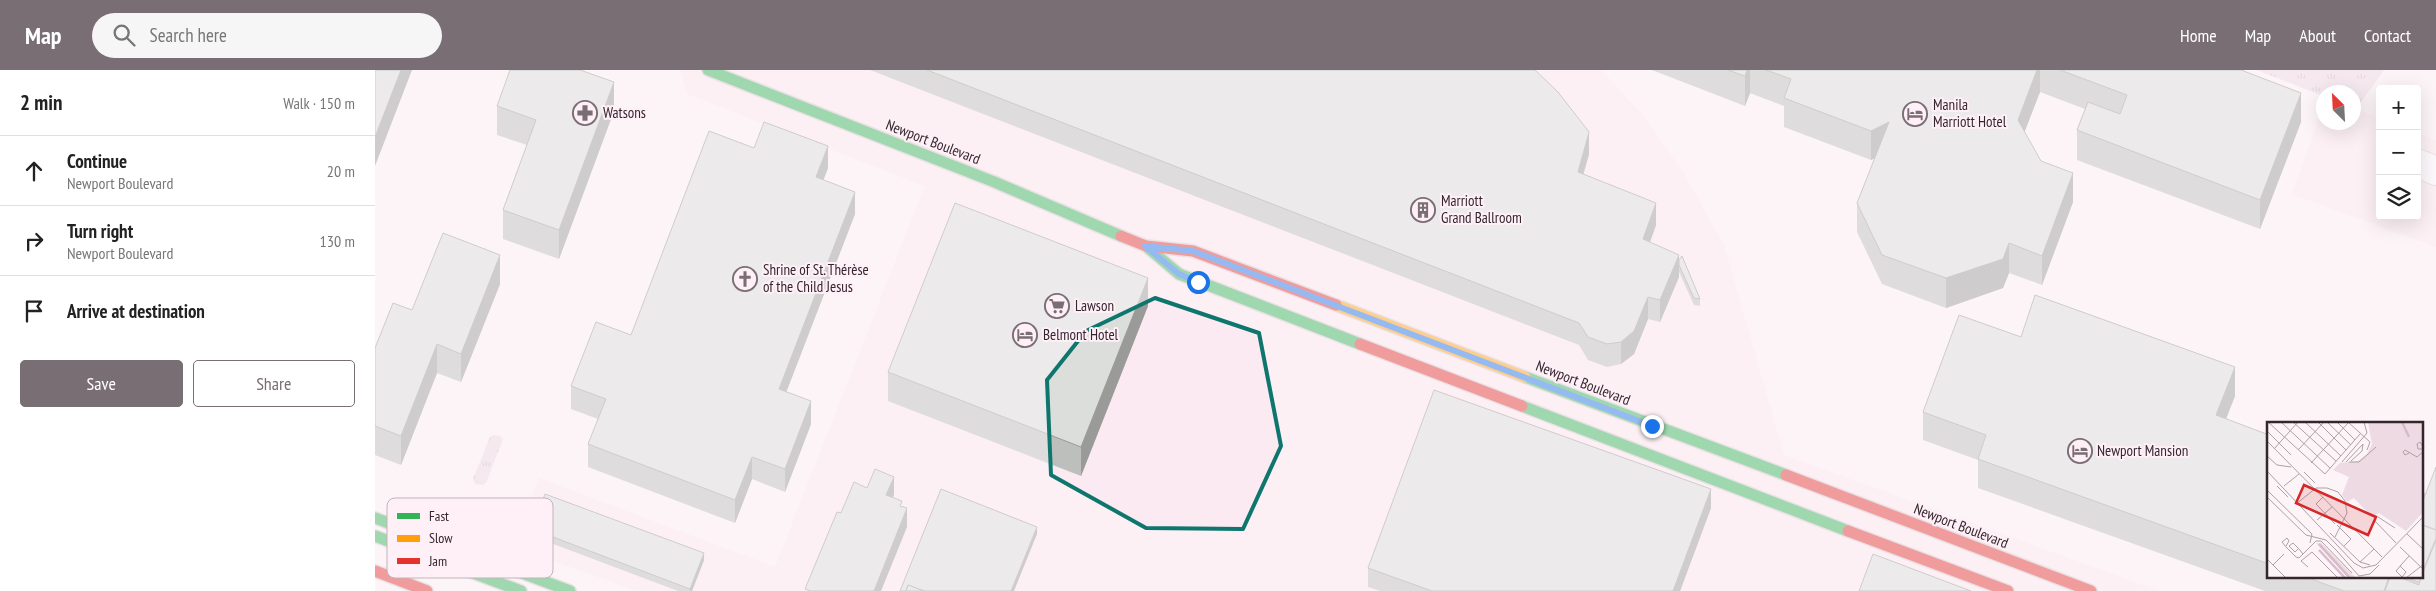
<!DOCTYPE html>
<html lang="en">
<head>
<meta charset="utf-8">
<style>
  :root { --surface:#fff; --page:#f6f6f6; --text:#222; --muted:#767676; --line:#e0e0e0; --accent:#796e73 }
  body { margin:0; font-family:"PT Sans Narrow",sans-serif; background:var(--page); color:var(--text) }
  .controls { position:absolute; right:15px; top:15px; display:grid; overflow:hidden; border-radius:5px; box-shadow:0 5px 20px #0002 }
  .controls button { width:45px; height:45px; display:grid; place-items:center; padding:0; border:0; border-bottom:1px solid var(--line); background:var(--surface); color:var(--text); font:25px sans-serif }
  .compass { position:absolute; left:1941px; top:15px; width:45px; height:45px; border-radius:50%; background:var(--surface); box-shadow:0 5px 20px #0002; rotate:336deg }
  .stop { position:absolute; width:15px; height:15px; margin:-11px; border:4px solid #1a73e8; border-radius:50%; background:#fff }
  .stop.end { background:#1a73e8; border-color:#fff; box-shadow:0 1px 5px #0008 }
  .list { margin:0; padding:0; list-style:none }
  h2 { display:flex; justify-content:space-between; align-items:center; height:65px; margin:0; padding:0 20px; font-size:21px }
  h2 small { font-size:16px; font-weight:400; color:var(--muted) }
  .list li { display:grid; grid-template-columns:32px 1fr auto; gap:15px; align-items:center; box-sizing:border-box; height:70px; padding:0 20px; border-top:1px solid var(--line) }
  .list b { display:block; font-size:19px; white-space:nowrap }
  .list p { margin:0; font-size:16px; white-space:nowrap; color:var(--muted) }
  .list em { font-size:16px; font-style:normal; color:var(--muted) }
  .actions { display:flex; gap:10px; padding:15px 20px }
  .actions a { flex:1; padding:11px 0; border:1px solid var(--accent); border-radius:5px; text-align:center; font-size:18px; color:var(--accent) }
  .actions .main { background:var(--accent); color:#fff }
  .icon { flex:none; width:28px; height:28px; fill:none; stroke:currentColor; stroke-width:2; stroke-linecap:round; stroke-linejoin:round }
  .map { position:relative; flex:none; width:2061px; height:521px; overflow:hidden }
  header { display:flex; align-items:center; gap:30px; box-sizing:border-box; height:70px; padding:0 25px; background:var(--accent); color:#fff }
  header strong { font-size:24px }
  nav { display:flex; gap:28px; margin-inline-start:auto; font-size:18px }
  .search { width:350px; height:45px; background:var(--page); display:flex; align-items:center; gap:12px; box-sizing:border-box; padding:0 18px; border-radius:28px; color:var(--muted); font-size:19px }
  main { display:flex }
  aside { flex:1; background:var(--surface) }
  .map>svg:first-child { display:block }
  .built { fill:#fceaf2 }
  .grass { fill:url(#grass-tufts) }
  .lines { fill:none; stroke-linecap:round; stroke-linejoin:round }
  .street-casing { stroke:#d5cbcf; stroke-width:30 }
  .fast-casing { stroke:#d5cbcf; stroke-width:14 }
  .slow-casing { stroke:#d5cbcf; stroke-width:14 }
  .jam-casing { stroke:#d5cbcf; stroke-width:14 }
  .street { stroke:#fffdfe; stroke-width:28 }
  .fast { stroke:#30b455; stroke-width:11 }
  .slow { stroke:#ff9f0a; stroke-width:11 }
  .jam { stroke:#e5322d; stroke-width:11 }
  .wall { fill:#bdbfbc }
  .shaded-wall { fill:#9a9b99 }
  .building { fill:#dcdedb; stroke:#9a9b99 }
  .route { stroke:#1a73e8; stroke-width:6 }
  .marked { fill:none; stroke:#0f766e; stroke-width:4; stroke-linejoin:round }
  .labels { text-anchor:middle; stroke-width:4; stroke-linejoin:round; paint-order:stroke }
  .poi-label { font-size:15px; fill:#33262c; stroke:#fff0f7; text-anchor:start }
  .street-label { font-size:15px; fill:#33262c; stroke:#fff0f7 }
  .inset-river { fill:none; stroke:#d8bbca; stroke-width:2.5 }
  .inset-road { fill:none; stroke:#aca2a6; stroke-width:1 }
  .view { fill:#d62828; fill-opacity:0.15; stroke:#d62828; stroke-width:2.5 }
  .inset-edge { fill:none; stroke:#33262c; stroke-width:2.5 }
  .key { fill:#fff0f7; stroke:#c2b3ba; stroke-width:1 }
  .key-label { font-size:14px; fill:#33262c }
</style>
</head>
<body>
<header>
<strong>Map</strong>
<div class="search"><svg class="icon" aria-label="search" viewBox="0 0 24 24"><circle cx="10" cy="10" r="6"/><path d="M15 15l6 6"/></svg>Search here</div>
<nav><a>Home</a><a>Map</a><a>About</a><a>Contact</a></nav>
</header>
<main>
<aside>
<h2>2 min<small>Walk · 150 m</small></h2>
<ul class="list">
<li><svg class="icon" aria-label="ahead" viewBox="0 0 24 24"><path d="M12 20V5M6 11l6-6 6 6"/></svg><div><b>Continue</b><p>Newport Boulevard</p></div><em>20 m</em></li>
<li><svg class="icon" aria-label="right" viewBox="0 0 24 24"><path d="M7 20v-9h11M14 6l5 5-5 5"/></svg><div><b>Turn right</b><p>Newport Boulevard</p></div><em>130 m</em></li>
<li><svg class="icon" aria-label="arrive" viewBox="0 0 24 24"><path d="M6 21V4h12l-3 4 3 4H6"/></svg><div><b>Arrive at destination</b></div></li>
</ul>
<div class="actions"><a class="main">Save</a><a>Share</a></div>
</aside>
<div class="map">
<svg width="2061" height="521" viewBox="0 0 2061 521">
  <defs>
    <pattern id="grass-tufts" width="24" height="20" patternUnits="userSpaceOnUse" patternTransform="scale(1.25)"><rect width="24" height="20" fill="#eedae3"/><path d="M3 7l-1-3M5 7V3M7 7l1-3M15 17l-1-3M17 17v-4M19 17l1-3" fill="none" stroke="#cdbbc3"/></pattern>
  </defs>
  <rect width="100%" height="100%" fill="#fcf4f7"/>
  <g class="built">
    <path d="M 305,0 L 1226,0 L 1267,44 L 1308,102 L 1349,175 L 1409,385 L 1785,521 L 262,521 L 137,476 L 164,408 L 400,497 L 550,116 L 312,24 Z"/>
    <path d="M 1948,37 L 1948,52 L 1978,52 L 1979,38 L 2005,48 L 2005,146 L 2042,146 L 2042,63 L 2061,71 L 2061,177 L 1917,124 Z"/>
  </g>
  <g class="grass">
    <path d="M 1882,0 L 2009,0 L 1981,39 L 1979,38 L 1978,22 L 1948,22 L 1948,26 Z"/>
    <path d="M 118,365 L 125,366 L 128,369 L 111,413 L 107,415 L 100,414 L 98,409 L 115,367 Z"/>
  </g>
  <g class="lines">
    <defs>
      <path id="street" d="M 2042,93 L 2061,101"/>
      <g id="fast">
        <path d="M 333,0 L 617,111 L 746,166"/>
        <path d="M 771,176 L 804,204 L 985,274"/>
        <path d="M 1150,307 L 1411,405"/>
        <path d="M 1147,336 L 1473,461"/>
        <path d="M 0,448 L 195,521"/>
        <path d="M 0,466 L 146,521"/>
      </g>
      <path id="slow" d="M 961,235 L 1150,307"/>
      <g id="jam">
        <path d="M 746,166 L 771,176 L 818,181 L 961,235"/>
        <path d="M 985,274 L 1147,336"/>
        <path d="M 1411,405 L 1716,521"/>
        <path d="M 1473,461 L 1633,521"/>
        <path d="M 0,501 L 52,521"/>
      </g>
    </defs>
    <use href="#street" class="street-casing"/>
    <use href="#fast" class="fast-casing"/>
    <use href="#slow" class="slow-casing"/>
    <use href="#jam" class="jam-casing"/>
    <use href="#street" class="street"/>
    <use href="#fast" class="fast"/>
    <use href="#slow" class="slow"/>
    <use href="#jam" class="jam"/>
  </g>
  <g class="wall">
    <path d="M 495,0 L 1160,0 L 1214,84 L 1208,104 L 1281,155 L 1275,172 L 1304,190 L 1325,229 L 1325,236 L 1319,235 L 1304,202 L 1304,207 L 1285,252 L 1273,249 L 1259,284 L 1246,294 L 1232,297 L 1213,290 L 1204,275 Z"/>
    <path d="M 1277,0 L 1866,0 L 1926,52 L 1885,159 L 1702,90 L 1702,60 L 1710,39 L 1665,22 L 1649,62 L 1666,91 L 1698,132 L 1667,215 L 1634,203 L 1628,218 L 1571,238 L 1507,214 L 1482,162 L 1482,133 L 1500,88 L 1496,90 L 1409,57 L 1409,36 L 1375,23 L 1370,36 Z"/>
    <path d="M 122,36 L 239,41 L 184,189 L 128,169 L 128,140 L 152,75 L 122,65 Z"/>
    <path d="M 379,78 L 453,98 L 448,110 L 480,144 L 411,322 L 436,354 L 410,422 L 377,409 L 360,453 L 213,397 L 213,374 L 223,349 L 196,339 L 196,316 L 256,265 Z"/>
    <path d="M 125,214 L 86,312 L 62,303 L 26,395 L 0,385 L 0,278 Z"/>
    <path d="M 773,236 L 706,406 L 513,331 L 513,302 Z"/>
    <path d="M 1646,267 L 1860,326 L 1851,349 L 1894,365 L 1894,507 L 2047,507 L 2061,521 L 1890,521 L 1603,418 L 1603,390 L 1548,370 L 1548,342 Z"/>
    <path d="M 1336,438 L 1305,521 L 1005,521 L 993,517 L 993,498 Z"/>
    <path d="M 157,459 L 329,490 L 317,521 L 303,521 L 157,466 Z"/>
  </g>
  <g class="shaded-wall">
    <path d="M 26,0 L 37,0 L 0,96 L 0,67 Z"/>
    <path d="M 1372,0 L 1375,0 L 1375,23 L 1370,36 L 1370,6 Z"/>
    <path d="M 1662,0 L 1665,0 L 1665,22 L 1643,79 L 1643,50 Z"/>
    <path d="M 239,12 L 239,41 L 184,189 L 184,160 Z"/>
    <path d="M 1926,23 L 1926,52 L 1885,159 L 1885,130 Z"/>
    <path d="M 1514,52 L 1514,81 L 1496,90 L 1496,61 Z"/>
    <path d="M 1214,62 L 1214,84 L 1203,124 L 1203,102 Z"/>
    <path d="M 453,76 L 453,98 L 441,130 L 441,107 Z"/>
    <path d="M 1698,103 L 1698,132 L 1667,215 L 1667,186 Z"/>
    <path d="M 480,122 L 480,144 L 404,341 L 404,319 Z"/>
    <path d="M 1281,133 L 1281,155 L 1268,192 L 1268,169 Z"/>
    <path d="M 1634,173 L 1634,203 L 1628,218 L 1571,238 L 1571,208 Z"/>
    <path d="M 125,185 L 125,214 L 86,312 L 86,284 Z"/>
    <path d="M 1304,185 L 1304,207 L 1285,252 L 1285,230 Z"/>
    <path d="M 773,208 L 773,236 L 706,406 L 706,377 Z"/>
    <path d="M 1273,227 L 1273,249 L 1259,284 L 1246,294 L 1246,272 Z"/>
    <path d="M 62,274 L 62,303 L 26,395 L 26,366 Z"/>
    <path d="M 1860,297 L 1860,326 L 1841,374 L 1841,345 Z"/>
    <path d="M 436,331 L 436,354 L 410,422 L 410,399 Z"/>
    <path d="M 377,387 L 377,409 L 360,453 L 360,430 Z"/>
    <path d="M 519,407 L 519,425 L 511,444 L 511,425 Z"/>
    <path d="M 1336,419 L 1336,438 L 1305,521 L 1298,521 Z"/>
    <path d="M 532,438 L 532,457 L 506,521 L 499,521 Z"/>
    <path d="M 662,457 L 662,464 L 639,521 L 636,521 Z"/>
    <path d="M 329,483 L 329,490 L 317,521 L 315,521 L 315,519 Z"/>
  </g>
  <g class="building">
    <path d="M 0,0 L 26,0 L 0,67 Z"/>
    <path d="M 135,0 L 205,0 L 239,12 L 184,160 L 128,140 L 161,50 L 122,36 Z"/>
    <path d="M 552,0 L 1160,0 L 1183,22 L 1214,62 L 1203,102 L 1281,133 L 1268,169 L 1304,185 L 1285,230 L 1273,227 L 1259,261 L 1246,272 L 1232,274 L 1213,267 L 1204,253 Z"/>
    <path d="M 1353,0 L 1372,0 L 1370,6 Z"/>
    <path d="M 1391,0 L 1662,0 L 1643,50 L 1666,91 L 1698,103 L 1667,186 L 1634,173 L 1628,189 L 1571,208 L 1507,185 L 1482,133 L 1514,52 L 1496,61 L 1409,28 L 1416,9 Z"/>
    <path d="M 1685,0 L 1866,0 L 1926,23 L 1885,130 L 1702,60 L 1713,32 L 1745,44 L 1752,25 Z"/>
    <path d="M 389,52 L 453,76 L 441,107 L 480,122 L 404,319 L 436,331 L 410,399 L 377,387 L 360,430 L 213,374 L 231,329 L 196,316 L 221,252 L 256,265 L 334,61 L 379,78 Z"/>
    <path d="M 580,133 L 773,208 L 706,377 L 513,302 Z"/>
    <path d="M 68,163 L 125,185 L 86,284 L 62,274 L 26,366 L 0,356 L 0,278 L 18,233 L 37,240 Z"/>
    <path d="M 1307,186 L 1325,229 L 1319,228 L 1304,195 L 1304,190 Z"/>
    <path d="M 1660,225 L 1860,297 L 1841,345 L 1894,365 L 1894,494 L 1603,389 L 1611,365 L 1548,342 L 1584,245 L 1646,267 Z"/>
    <path d="M 1059,320 L 1336,419 L 1298,521 L 1057,521 L 993,498 Z"/>
    <path d="M 2061,397 L 2061,460 L 2047,455 L 2047,433 Z"/>
    <path d="M 500,399 L 519,407 L 511,425 L 527,431 L 525,436 L 532,438 L 499,521 L 436,521 L 430,519 L 462,442 L 466,443 L 479,412 L 492,418 Z"/>
    <path d="M 566,419 L 662,457 L 636,521 L 549,521 L 533,515 L 531,521 L 525,521 Z"/>
    <path d="M 2047,423 L 2050,424 L 2047,432 Z"/>
    <path d="M 170,424 L 329,483 L 315,519 L 157,459 Z"/>
    <path d="M 2047,455 L 2061,460 L 2061,468 L 2047,503 Z"/>
    <path d="M 2061,470 L 2061,521 L 2010,521 L 2015,507 L 2024,507 L 2044,515 L 2046,507 L 2047,507 L 2047,505 Z"/>
    <path d="M 1498,484 L 1596,521 L 1484,521 Z"/>
    <path d="M 1931,507 L 2014,507 L 2009,521 L 1969,521 Z"/>
    <path d="M 2030,507 L 2046,507 L 2044,512 Z"/>
    <path d="M 533,515 L 549,521 L 531,521 Z"/>
  </g>
  <g class="lines">
    <path class="route" d="M 823,212 L 804,204 L 770,176 L 818,181 L 1277,356"/>
  </g>
  <path d="M0 0H2061V521H0ZM 780,228 L 884,263 L 906,376 L 868,459 L 771,458 L 676,405 L 672,310 L 711,261 Z" fill="#fcf4f7" fill-opacity=".55" fill-rule="evenodd"/>
  <path class="marked" d="M 780,228 L 884,263 L 906,376 L 868,459 L 771,458 L 676,405 L 672,310 L 711,261 Z"/>
  <defs>
    <symbol id="pharmacy-ring" viewBox="-11 -11 22 22"><circle r="9.5" fill="#fff0f7" stroke="#796e73" stroke-width="1.5"/><path d="M-2-6h4v4h4v4h-4v4h-4v-4h-4v-4h4Z" fill="#796e73"/></symbol>
    <symbol id="hotel-ring" viewBox="-11 -11 22 22"><circle r="9.5" fill="#fff0f7" stroke="#796e73" stroke-width="1.5"/><path d="M-6-4.5h1.5V1H6V5H4.5V3h-9V5H-6ZM-4 0a1.8 1.8 0 1 1 3.6 0ZM.5 0V-2.5h3Q6-2.5 6 0Z" fill="#796e73"/></symbol>
    <symbol id="building-ring" viewBox="-11 -11 22 22"><circle r="9.5" fill="#fff0f7" stroke="#796e73" stroke-width="1.5"/><path d="M-4-6H4V6H1V3H-1V6H-4ZM-2.5-4.3h1.7v1.8h-1.7ZM.8-4.3h1.7v1.8H.8ZM-2.5-1h1.7V.8h-1.7ZM.8-1h1.7V.8H.8Z" fill="#796e73"/></symbol>
    <symbol id="church-ring" viewBox="-11 -11 22 22"><circle r="9.5" fill="#fff0f7" stroke="#796e73" stroke-width="1.5"/><path d="M-1.2-6h2.4v3.5h3.3v2.4h-3.3V6h-2.4V-.1h-3.3v-2.4h3.3Z" fill="#796e73"/></symbol>
    <symbol id="supermarket-ring" viewBox="-11 -11 22 22"><circle r="9.5" fill="#fff0f7" stroke="#796e73" stroke-width="1.5"/><path d="M-6-5.5h2.5l.6 2H6L4.5 2H-2.5L-4.4-4H-6ZM-1.5 3.2a1.3 1.3 0 1 0 .1 0ZM3 3.2a1.3 1.3 0 1 0 .1 0Z" fill="#796e73"/></symbol>
  </defs>
  <g fill-rule="evenodd">
    <use href="#pharmacy-ring" x="196" y="29" width="28" height="28"/>
    <use href="#hotel-ring" x="1526" y="30" width="28" height="28"/>
    <use href="#building-ring" x="1034" y="126" width="28" height="28"/>
    <use href="#church-ring" x="356" y="195" width="28" height="28"/>
    <use href="#supermarket-ring" x="668" y="222" width="28" height="28"/>
    <use href="#hotel-ring" x="636" y="251" width="28" height="28"/>
    <use href="#hotel-ring" x="1691" y="367" width="28" height="28"/>
  </g>
  <g class="labels">
    <g class="poi-label">
      <text x="1558" y="40">Manila<tspan x="1558" dy="17">Marriott Hotel</tspan></text>
      <text x="228" y="48">Watsons</text>
      <text x="1066" y="136">Marriott<tspan x="1066" dy="17">Grand Ballroom</tspan></text>
      <text x="388" y="205">Shrine of St. Thérèse<tspan x="388" dy="17">of the Child Jesus</tspan></text>
      <text x="700" y="241">Lawson</text>
      <text x="668" y="270">Belmont Hotel</text>
      <text x="1722" y="386">Newport Mansion</text>
    </g>
    <g class="street-label">
      <text transform="translate(558 72) rotate(21)" y="5">Newport Boulevard</text>
      <text transform="translate(1208 313) rotate(21)" y="5">Newport Boulevard</text>
      <text transform="translate(1586 456) rotate(21)" y="5">Newport Boulevard</text>
    </g>
  </g>
  <g transform="translate(1892 352)">
    <rect width="156" height="156" fill="#fcf4f7"/>
    <path d="M 101,0 L 156,0 L 156,90 L 139,109 L 112,91 L 105,95 L 87,76 L 80,80 L 75,73 L 82,55 L 66,48 L 73,41 L 91,39 L 100,32 L 105,22 ZM 49,121 L 54,121 L 89,156 L 81,156 Z" fill="#eedae3"/>
    <path class="inset-river" d="M 135,0 L 142,15M 52,122 L 83,156M 52,128 L 78,156"/>
    <path class="inset-road" d="M 1,0 L 58,52 L 93,12M 14,0 L 63,46M 26,0 L 69,39M 38,0 L 74,34M 51,0 L 79,28M 60,0 L 84,23M 70,0 L 88,18M 81,0 L 103,20 L 100,28M 0,9 L 24,33M 0,19 L 115,135M 7,27 L 31,0M 156,27 L 151,27 L 150,22 L 153,20 L 157,26M 31,28 L 57,0M 142,31 L 138,33 L 136,30 L 138,28 L 150,35 L 157,29M 0,34 L 10,43 L 24,45M 84,39 L 95,29 L 96,22M 75,40 L 100,11 L 97,0M 79,40 L 96,22M 82,40 L 92,40 L 109,25M 44,41 L 82,0M 0,49 L 87,141 L 96,146 L 109,143 L 157,94M 37,50 L 48,61M 10,64 L 21,75M 17,64 L 32,52M 0,68 L 45,112 L 43,121M 0,75 L 39,113 L 59,118 L 70,129M 56,75 L 49,82 L 68,102M 29,82 L 49,66 L 60,66 L 71,70 L 78,79 L 80,91 L 68,115M 111,95 L 128,106M 50,98 L 65,85M 107,98 L 129,121M 70,103 L 84,117 L 77,124M 63,111 L 93,140 L 103,143M 140,112 L 157,128M 19,124 L 22,119 L 20,116 L 15,120 L 20,126 L 29,135 L 32,136 L 49,119 L 54,119 L 85,151M 133,125 L 157,148M 31,127 L 28,130 L 22,124 L 26,121 L 32,127 L 36,132M 70,129 L 92,154 L 103,152 L 112,143M 0,137 L 19,156M 93,140 L 107,127M 6,143 L 17,132M 133,144 L 139,150 L 135,155 L 129,149 L 134,143 L 142,134M 41,145 L 34,139 L 45,130 L 71,156M 139,156 L 157,142"/>
    <path class="view" d="M 37,63 L 109,95 L 101,113 L 29,81 Z"/>
    <rect width="156" height="156" class="inset-edge"/>
  </g>
  <rect x="12" y="428" width="166" height="80" rx="8" class="key"/>
  <rect x="22" y="443" width="23" height="6" fill="#30b455"/>
  <rect x="22" y="465" width="23" height="7" fill="#ff9f0a"/>
  <rect x="22" y="488" width="23" height="6" fill="#e5322d"/>
  <g class="key-label">
    <text x="54" y="451">Fast</text>
    <text x="54" y="473">Slow</text>
    <text x="54" y="496">Jam</text>
  </g>
</svg>
<div class="controls">
<button>+</button>
<button>−</button>
<button><svg class="icon" aria-label="layers" viewBox="0 0 24 24"><path d="M12 4l9 5-9 5-9-5zM3 14l9 5 9-5"/></svg></button>
</div>
<svg class="compass" viewBox="-18 -18 36 36"><path d="M0-13l5 13h-10z" fill="#e53935"/><path d="M0 13l5-13h-10z" fill="#767676"/></svg>
<div class="stop" style="left:823px;top:212px"></div>
<div class="stop end" style="left:1277px;top:356px"></div>
</div>
</main>
</body>
</html>
